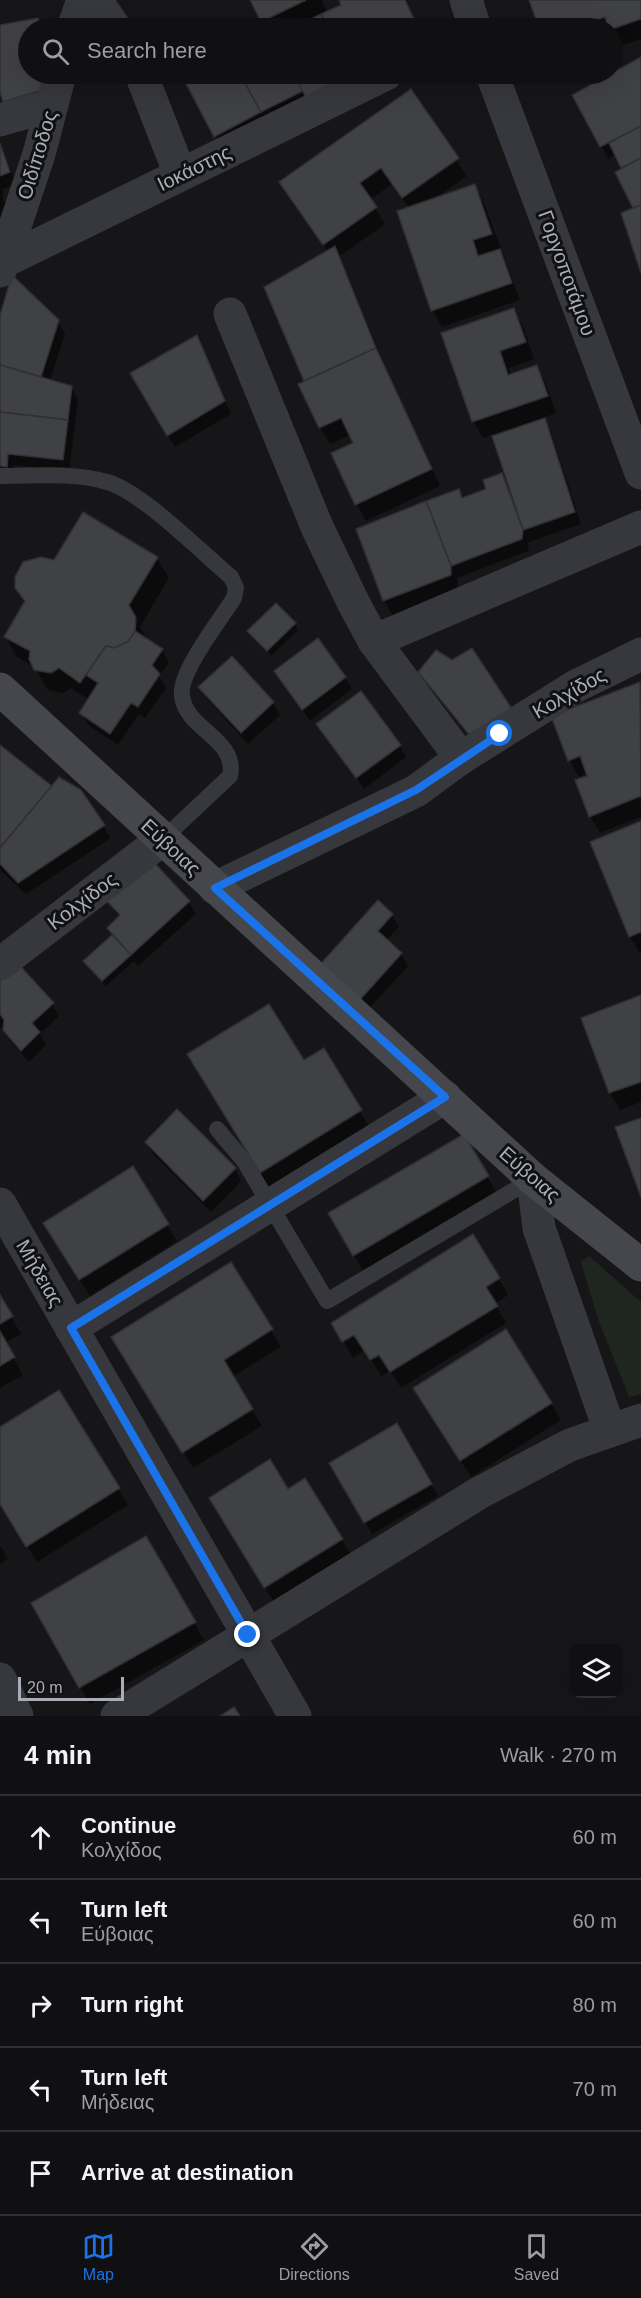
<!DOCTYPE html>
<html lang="en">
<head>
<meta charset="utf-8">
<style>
  :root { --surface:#101012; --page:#19191b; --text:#f1f3f6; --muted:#9c9d9f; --line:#303032; --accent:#1a73e8 }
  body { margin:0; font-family:Helvetica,sans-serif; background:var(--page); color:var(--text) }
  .controls { position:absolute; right:18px; bottom:18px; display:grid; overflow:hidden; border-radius:12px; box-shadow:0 6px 24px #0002 }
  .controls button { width:54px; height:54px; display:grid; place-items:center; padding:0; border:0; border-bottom:2px solid var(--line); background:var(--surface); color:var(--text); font:30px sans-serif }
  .scale { position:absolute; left:18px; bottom:15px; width:106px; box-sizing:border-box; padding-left:6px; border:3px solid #a8adb8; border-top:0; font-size:16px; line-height:21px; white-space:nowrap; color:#a8adb8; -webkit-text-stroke:4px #111113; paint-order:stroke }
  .stop { position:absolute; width:18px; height:18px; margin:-14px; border:4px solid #1a73e8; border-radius:50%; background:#fff }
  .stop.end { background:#1a73e8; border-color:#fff; box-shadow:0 2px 6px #0008 }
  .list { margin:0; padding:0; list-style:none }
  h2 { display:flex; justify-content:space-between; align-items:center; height:78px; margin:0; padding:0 24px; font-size:26px }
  h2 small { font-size:20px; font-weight:400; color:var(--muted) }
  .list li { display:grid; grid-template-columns:39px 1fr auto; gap:18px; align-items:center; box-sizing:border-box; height:84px; padding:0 24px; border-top:2px solid var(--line) }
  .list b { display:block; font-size:22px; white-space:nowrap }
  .list p { margin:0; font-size:20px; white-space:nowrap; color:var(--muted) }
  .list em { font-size:20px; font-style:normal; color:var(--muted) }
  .icon { flex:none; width:33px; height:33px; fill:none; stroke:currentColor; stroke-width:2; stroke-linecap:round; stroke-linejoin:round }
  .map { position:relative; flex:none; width:641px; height:1716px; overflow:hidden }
  .search { position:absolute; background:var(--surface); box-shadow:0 6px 24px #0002; left:18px; right:18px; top:18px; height:66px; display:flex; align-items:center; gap:15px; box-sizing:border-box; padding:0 21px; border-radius:33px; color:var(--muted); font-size:22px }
  .sheet { height:498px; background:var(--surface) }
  nav { display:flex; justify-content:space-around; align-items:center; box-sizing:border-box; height:84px; border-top:2px solid var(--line); background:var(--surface); font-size:16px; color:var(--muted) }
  nav a { display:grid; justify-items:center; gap:3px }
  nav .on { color:var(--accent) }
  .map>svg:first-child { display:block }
  .green { fill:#1e261f }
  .shadow { fill:#0007 }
  .building { fill:#404145; stroke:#303034; stroke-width:1.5 }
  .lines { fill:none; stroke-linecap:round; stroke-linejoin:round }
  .lane { stroke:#37383d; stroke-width:16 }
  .street { stroke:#37383d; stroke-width:33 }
  .secondary { stroke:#45474d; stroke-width:33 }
  .route { stroke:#1a73e8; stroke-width:8 }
  .labels { text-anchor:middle; stroke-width:6; stroke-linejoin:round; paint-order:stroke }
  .street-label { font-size:20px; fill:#a8adb8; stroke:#111113 }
</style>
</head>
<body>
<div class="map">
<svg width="641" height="1716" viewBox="0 0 641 1716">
  <rect width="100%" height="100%" fill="#161618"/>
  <path class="green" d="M 589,1256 L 641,1302 L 641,1394 L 629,1397 L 598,1319 L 581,1262 Z"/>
  <g class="shadow">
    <path d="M 252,0 L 324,0 L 322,1 L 327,13 L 343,6 L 341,0 L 405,0 L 419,28 L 266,28 Z"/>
    <path d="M 531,0 L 641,0 L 641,39 L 620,46 L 612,34 L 612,28 L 541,28 Z"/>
    <path d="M 38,20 L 43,28 L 28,28 L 28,74 L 60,74 L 55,100 L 4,101 L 0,86 L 0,27 Z"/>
    <path d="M 641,59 L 641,269 L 636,209 L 617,172 L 623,168 L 616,154 L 608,159 L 574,95 Z"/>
    <path d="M 183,74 L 350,74 L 222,148 Z"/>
    <path d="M 410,92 L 467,176 L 434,199 L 475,186 L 484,203 L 520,300 L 442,327 L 432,310 L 409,208 L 392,184 L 370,200 L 385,224 L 340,256 L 385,367 L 440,486 L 366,521 L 357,504 L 355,444 L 351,435 L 330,444 L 320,428 L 300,385 L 306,382 L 266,287 L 328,252 L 281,183 Z"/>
    <path d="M 0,142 L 16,184 L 3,189 L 3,201 L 14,202 L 0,240 Z"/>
    <path d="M 513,309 L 523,326 L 534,359 L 509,368 L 512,376 L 537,367 L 546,384 L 556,413 L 543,418 L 551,432 L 581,524 L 529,542 L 528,551 L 457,578 L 459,592 L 394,617 L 384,601 L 458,491 L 463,499 L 488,490 L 485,481 L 504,474 L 493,434 L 483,438 L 473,421 Z"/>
    <path d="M 0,321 L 58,321 L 65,334 L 50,381 L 71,387 L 78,399 L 69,472 L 14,465 L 13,478 L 0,477 Z"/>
    <path d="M 196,337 L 231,414 L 175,447 L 132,374 Z"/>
    <path d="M 83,514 L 157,558 L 169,578 L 140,627 L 147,639 L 162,650 L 169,662 L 159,677 L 166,688 L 145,718 L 139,714 L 118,745 L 88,725 L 81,713 L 89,700 L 71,688 L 63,693 L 48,690 L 34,667 L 17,657 L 6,637 L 25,603 L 16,588 L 54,562 Z"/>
    <path d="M 295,624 L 298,630 L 271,656 L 249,631 Z"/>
    <path d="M 232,658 L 273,703 L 280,715 L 248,744 L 207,699 L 200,687 Z"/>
    <path d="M 452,662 L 480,749 L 420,672 Z"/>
    <path d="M 276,671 L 345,677 L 352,689 L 310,721 Z"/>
    <path d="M 639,684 L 641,817 L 600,833 L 590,816 L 587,773 L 579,777 L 570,760 Z"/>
    <path d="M 318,725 L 399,745 L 406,757 L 364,789 Z"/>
    <path d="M 0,747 L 52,788 L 80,792 L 111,838 L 26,894 L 0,870 Z"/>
    <path d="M 641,822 L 641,953 L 640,953 L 630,937 L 592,843 Z"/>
    <path d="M 106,899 L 189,902 L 196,914 L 138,966 L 134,961 L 106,986 L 85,961 L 113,936 L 109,928 L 120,918 Z"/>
    <path d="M 392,915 L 399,927 L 386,940 L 401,954 L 408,966 L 365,1013 L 327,979 Z"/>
    <path d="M 0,974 L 52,1004 L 59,1016 L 40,1034 L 46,1045 L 29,1062 L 12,1043 L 4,1030 L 5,1026 L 0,1028 Z"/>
    <path d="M 641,997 L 641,1102 L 620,1110 L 610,1093 L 583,1019 Z"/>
    <path d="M 323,1050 L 370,1128 L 270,1189 L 199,1071 L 304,1062 Z"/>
    <path d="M 464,1136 L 497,1194 L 363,1271 L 330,1214 Z"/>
    <path d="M 146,1142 L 235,1169 L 241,1181 L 211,1212 L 153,1154 Z"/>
    <path d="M 167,1225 L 177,1241 L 90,1296 L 54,1240 Z"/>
    <path d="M 231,1264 L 281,1347 L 232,1377 L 262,1426 L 193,1468 L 122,1354 Z"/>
    <path d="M 499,1279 L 508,1295 L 495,1304 L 506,1323 L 401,1388 L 390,1371 L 381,1376 L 365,1350 L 353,1358 L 333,1323 Z"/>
    <path d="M 0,1298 L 21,1334 L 5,1343 L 23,1375 L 0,1388 Z"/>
    <path d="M 58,1393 L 128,1505 L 37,1562 L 0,1503 L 0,1429 Z"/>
    <path d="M 551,1403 L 561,1420 L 471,1477 L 425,1405 Z"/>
    <path d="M 397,1425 L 438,1496 L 372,1534 L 331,1464 Z"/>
    <path d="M 305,1480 L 352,1556 L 275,1604 L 221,1515 L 288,1492 Z"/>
    <path d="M 146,1538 L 204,1640 L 90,1704 L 33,1603 Z"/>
    <path d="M 0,1545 L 8,1559 L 0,1564 Z"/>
  </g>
  <g class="building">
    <path d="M 250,0 L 306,0 L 261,22 Z"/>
    <path d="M 339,0 L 405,0 L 417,25 L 410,28 L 328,28 L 321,14 L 341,5 Z"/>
    <path d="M 529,0 L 641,0 L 641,19 L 612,29 L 608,28 L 605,17 L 572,28 L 539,28 Z"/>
    <path d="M 321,14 L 328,28 L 293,28 Z"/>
    <path d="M 38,18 L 42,28 L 28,28 L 28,74 L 51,74 L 49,88 L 3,102 L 0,92 L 0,25 Z"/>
    <path d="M 641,57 L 641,126 L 600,147 L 572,95 Z"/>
    <path d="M 181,74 L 240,74 L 261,112 L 214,137 Z"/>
    <path d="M 240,74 L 294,74 L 303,91 L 261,112 Z"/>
    <path d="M 294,74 L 351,74 L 308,102 Z"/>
    <path d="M 411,89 L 459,158 L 402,198 L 381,168 L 360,183 L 377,207 L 323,245 L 279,182 Z"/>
    <path d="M 641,126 L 641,158 L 621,168 L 609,143 Z"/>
    <path d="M 0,143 L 10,172 L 0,176 Z"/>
    <path d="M 641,158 L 641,205 L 633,208 L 615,172 Z"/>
    <path d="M 475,184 L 492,234 L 473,240 L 478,256 L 500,249 L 512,283 L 431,311 L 397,211 Z"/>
    <path d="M 641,205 L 641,273 L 621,213 Z"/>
    <path d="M 335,246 L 376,348 L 304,381 L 264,287 Z"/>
    <path d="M 12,275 L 59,320 L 41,377 L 0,365 L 0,315 Z"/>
    <path d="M 514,308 L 526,342 L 500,351 L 508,375 L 537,365 L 548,396 L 472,422 L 441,333 Z"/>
    <path d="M 197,335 L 225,401 L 167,436 L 130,373 Z"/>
    <path d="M 376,348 L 432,469 L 355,505 L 331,453 L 353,443 L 341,418 L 319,428 L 298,384 Z"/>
    <path d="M 0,365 L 72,386 L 68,420 L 0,412 Z"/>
    <path d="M 0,412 L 68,420 L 63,460 L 8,454 L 7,467 L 0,466 Z"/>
    <path d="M 545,418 L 575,512 L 523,530 L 492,436 Z"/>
    <path d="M 502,473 L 523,530 L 522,539 L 451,566 L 426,501 L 459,489 L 462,498 L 486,489 L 483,480 Z"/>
    <path d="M 426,501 L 451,566 L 451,575 L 383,601 L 356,529 Z"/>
    <path d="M 83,512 L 158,557 L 129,605 L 136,618 L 135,631 L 128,642 L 114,648 L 106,646 L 80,683 L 59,668 L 51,673 L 34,670 L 29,659 L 30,651 L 4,637 L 25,601 L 15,588 L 15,577 L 23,562 L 41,557 L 54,560 Z"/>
    <path d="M 276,603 L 296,623 L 267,651 L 247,631 Z"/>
    <path d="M 135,631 L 163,649 L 152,665 L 160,674 L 138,707 L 131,703 L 110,734 L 79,713 L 98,683 L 86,675 L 106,646 L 114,648 L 128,642 Z"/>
    <path d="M 318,638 L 346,677 L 302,710 L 274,671 Z"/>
    <path d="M 472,648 L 512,709 L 472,738 L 418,672 L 436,650 L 452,660 Z"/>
    <path d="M 232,656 L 274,702 L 241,733 L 198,687 Z"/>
    <path d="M 640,682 L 641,796 L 589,817 L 575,780 L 587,776 L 580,756 L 568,761 L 551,716 Z"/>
    <path d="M 361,691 L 401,745 L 356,778 L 316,724 Z"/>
    <path d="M 0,745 L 52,786 L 0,848 Z"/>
    <path d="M 59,777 L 81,790 L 105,825 L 18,883 L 0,864 L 0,848 Z"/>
    <path d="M 641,821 L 641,932 L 629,937 L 590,842 Z"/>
    <path d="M 148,856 L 190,901 L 131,955 L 107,928 L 120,915 L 104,898 Z"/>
    <path d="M 378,900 L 393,914 L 378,931 L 402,953 L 358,1002 L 318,967 Z"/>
    <path d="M 112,935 L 131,955 L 102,981 L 83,961 Z"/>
    <path d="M 14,959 L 54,1003 L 32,1023 L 40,1032 L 21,1051 L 3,1030 L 4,1020 L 0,1014 L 0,972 Z"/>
    <path d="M 641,995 L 641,1082 L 609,1093 L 581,1018 Z"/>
    <path d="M 269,1004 L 304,1060 L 324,1048 L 362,1110 L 260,1173 L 187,1054 Z"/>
    <path d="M 177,1109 L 236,1168 L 203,1201 L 145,1142 Z"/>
    <path d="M 641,1118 L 641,1197 L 615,1127 Z"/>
    <path d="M 464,1134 L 489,1176 L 353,1256 L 328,1213 Z"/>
    <path d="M 133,1166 L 169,1224 L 79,1280 L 43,1223 Z"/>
    <path d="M 473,1234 L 500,1278 L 486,1287 L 498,1306 L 390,1372 L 379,1355 L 370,1360 L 354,1335 L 342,1342 L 331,1323 Z"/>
    <path d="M 231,1262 L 273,1329 L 224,1360 L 253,1409 L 182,1453 L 111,1337 Z"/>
    <path d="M 0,1295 L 13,1316 L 0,1324 Z"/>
    <path d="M 506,1329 L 552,1403 L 460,1461 L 413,1388 Z"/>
    <path d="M 0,1331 L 15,1357 L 0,1366 Z"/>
    <path d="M 59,1390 L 120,1488 L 26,1547 L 0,1504 L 0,1427 Z"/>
    <path d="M 397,1423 L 432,1484 L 364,1523 L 329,1463 Z"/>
    <path d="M 270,1459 L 288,1489 L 305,1478 L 343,1539 L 264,1588 L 209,1498 Z"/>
    <path d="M 146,1536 L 196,1622 L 79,1688 L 31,1603 Z"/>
    <path d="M 234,1707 L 240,1716 L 220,1716 Z"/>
  </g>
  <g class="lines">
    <g class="lane">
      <path d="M 0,476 C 35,476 73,472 107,482 C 141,491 201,552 231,577 L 236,588 L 234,598 C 221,619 178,673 182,696 C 186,730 238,739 230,776 L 163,839"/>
      <path d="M 217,1129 L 244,1161 L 327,1301 L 533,1179"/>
    </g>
    <g class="street">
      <path d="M 96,0 L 115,28"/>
      <path d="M 466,0 L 475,28"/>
      <path d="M 73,28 L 83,0"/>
      <path d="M 141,74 L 180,174"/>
      <path d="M 492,74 L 641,473"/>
      <path d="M 0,120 L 52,105"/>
      <path d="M 3,262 L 386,74"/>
      <path d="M 0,271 L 39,154 L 60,74"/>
      <path d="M 230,314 L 317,527 L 354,604 L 374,641 L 461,758"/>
      <path d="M 374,641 L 641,527"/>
      <path d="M 215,888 L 416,791 L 461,758 L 576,686 L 641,654"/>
      <path d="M 0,964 L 163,839"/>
      <path d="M 533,1179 L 539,1228 L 610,1431"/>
      <path d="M 0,1204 L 295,1716"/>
      <path d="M 71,1328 L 445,1097"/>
      <path d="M 0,1679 L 17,1716"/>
      <path d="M 117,1716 L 479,1493 L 570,1445 L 641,1420"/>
    </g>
    <path class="secondary" d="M 0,689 L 533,1179 L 641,1265"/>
  </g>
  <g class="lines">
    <path class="route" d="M 248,1635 L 71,1328 L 445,1097 L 215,888 L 416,790 L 500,734"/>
  </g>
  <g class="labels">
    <g class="street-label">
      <text transform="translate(37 155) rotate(-73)" y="7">Οιδίποδος</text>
      <text transform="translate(194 168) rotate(-26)" y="7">Ιοκάστης</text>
      <text transform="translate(567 273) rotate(70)" y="7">Γοργοποτάμου</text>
      <text transform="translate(569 693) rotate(-30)" y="7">Κολχίδος</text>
      <text transform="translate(171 847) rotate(43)" y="7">Εύβοιας</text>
      <text transform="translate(82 901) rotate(-37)" y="7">Κολχίδος</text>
      <text transform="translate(530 1174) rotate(41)" y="7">Εύβοιας</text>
      <text transform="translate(40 1273) rotate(60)" y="7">Μήδειας</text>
    </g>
  </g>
</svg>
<div class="controls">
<button><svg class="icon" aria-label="layers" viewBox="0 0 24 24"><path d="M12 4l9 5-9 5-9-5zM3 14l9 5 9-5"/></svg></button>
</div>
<div class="scale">20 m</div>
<div class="stop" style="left:500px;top:734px"></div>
<div class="stop end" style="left:248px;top:1635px"></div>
<div class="search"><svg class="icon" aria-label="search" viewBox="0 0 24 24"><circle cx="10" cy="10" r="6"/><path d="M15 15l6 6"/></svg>Search here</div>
</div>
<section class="sheet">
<h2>4 min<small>Walk · 270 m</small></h2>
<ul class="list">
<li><svg class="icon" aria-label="ahead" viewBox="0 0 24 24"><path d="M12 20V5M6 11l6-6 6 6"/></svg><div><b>Continue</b><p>Κολχίδος</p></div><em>60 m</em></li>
<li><svg class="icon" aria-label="left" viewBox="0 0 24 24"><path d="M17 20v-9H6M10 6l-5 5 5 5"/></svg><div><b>Turn left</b><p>Εύβοιας</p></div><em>60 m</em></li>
<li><svg class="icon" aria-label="right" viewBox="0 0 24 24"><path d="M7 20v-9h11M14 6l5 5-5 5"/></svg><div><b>Turn right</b></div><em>80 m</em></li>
<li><svg class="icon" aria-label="left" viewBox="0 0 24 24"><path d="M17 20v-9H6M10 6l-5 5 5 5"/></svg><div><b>Turn left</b><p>Μήδειας</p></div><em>70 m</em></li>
<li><svg class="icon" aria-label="arrive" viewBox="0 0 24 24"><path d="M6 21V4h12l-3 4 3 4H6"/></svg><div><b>Arrive at destination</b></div></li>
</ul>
</section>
<nav>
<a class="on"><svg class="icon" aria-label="map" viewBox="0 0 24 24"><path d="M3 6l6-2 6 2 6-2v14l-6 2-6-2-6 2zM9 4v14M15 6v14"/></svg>Map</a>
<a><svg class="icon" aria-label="directions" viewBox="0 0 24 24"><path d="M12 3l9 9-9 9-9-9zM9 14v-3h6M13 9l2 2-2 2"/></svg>Directions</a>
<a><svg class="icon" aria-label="saved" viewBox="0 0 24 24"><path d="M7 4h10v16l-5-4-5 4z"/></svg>Saved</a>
</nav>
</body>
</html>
